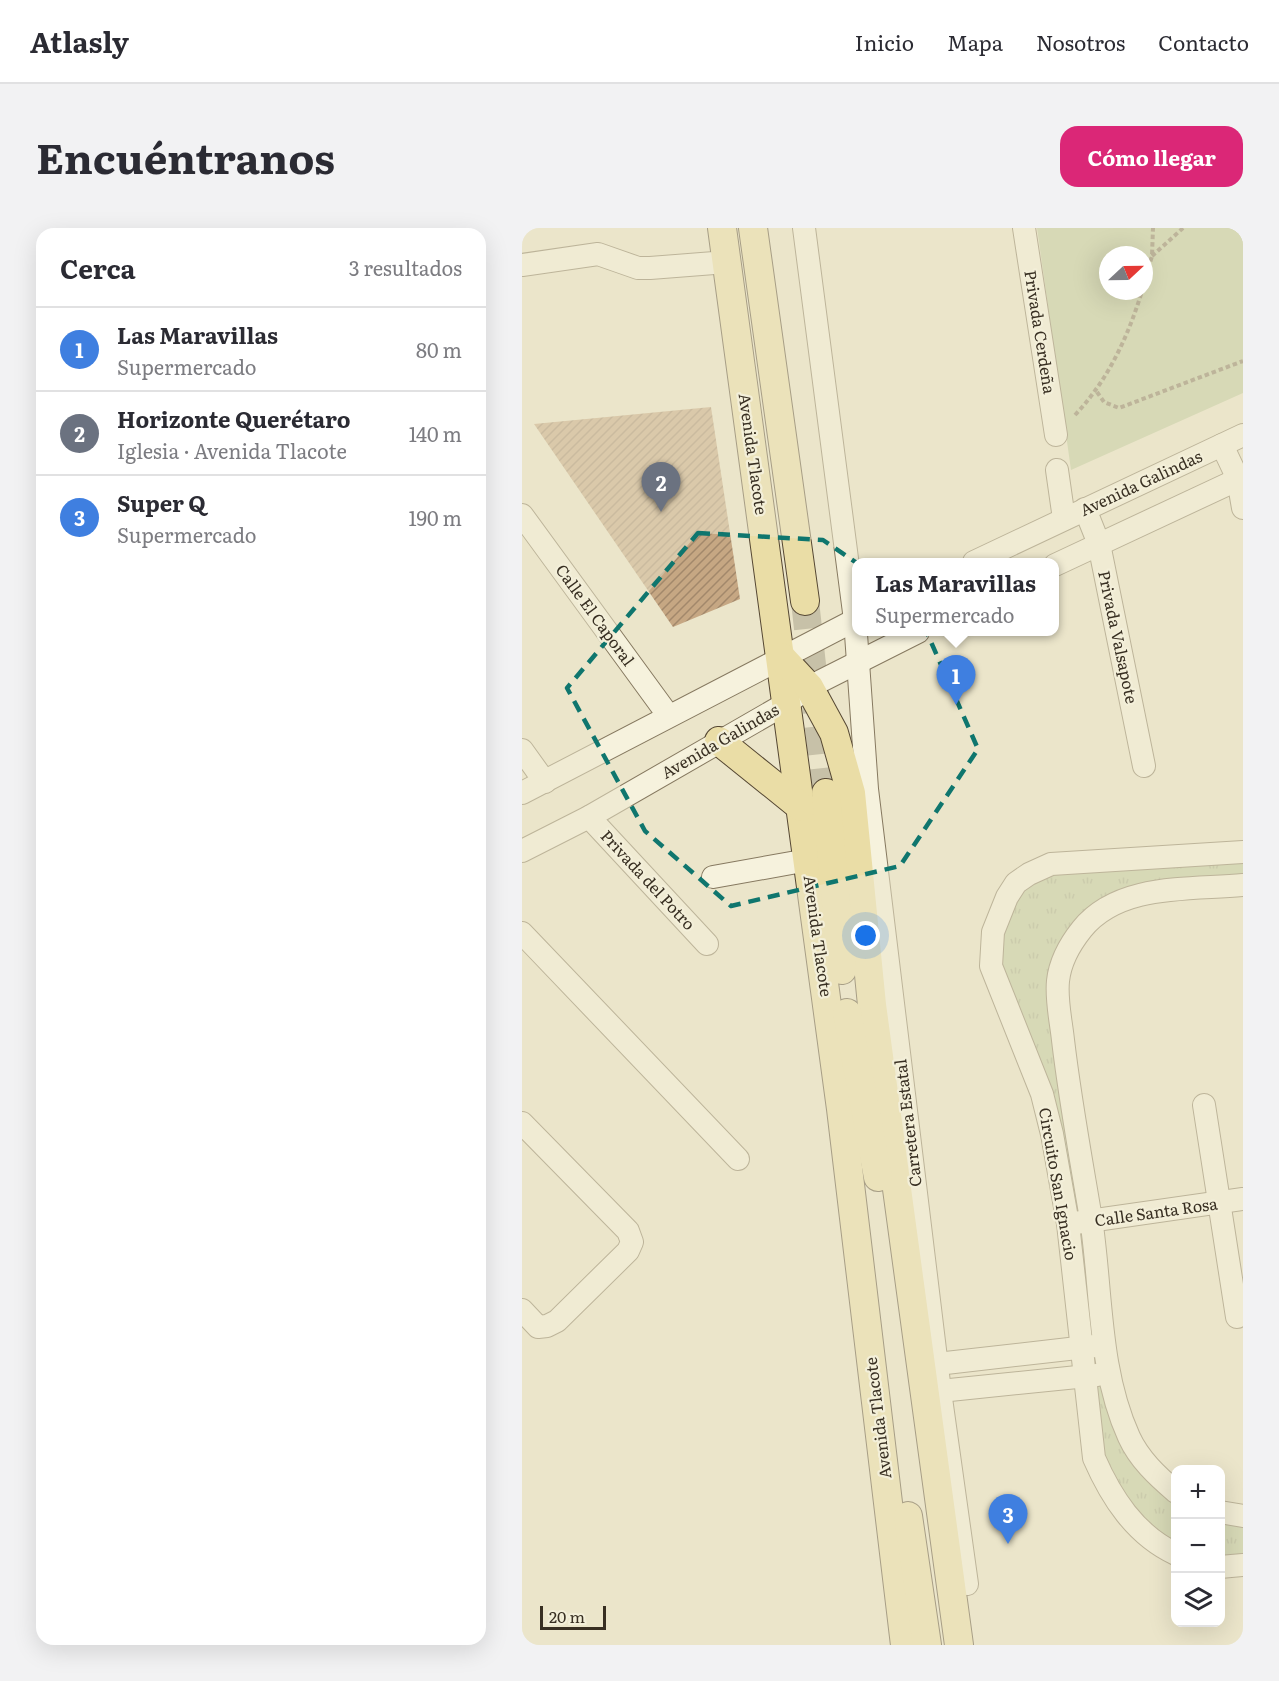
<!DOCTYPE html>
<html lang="es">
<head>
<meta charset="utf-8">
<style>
  :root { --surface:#fff; --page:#f2f2f3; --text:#2b2b33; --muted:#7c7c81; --line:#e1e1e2; --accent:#db2777 }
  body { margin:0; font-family:Literata,serif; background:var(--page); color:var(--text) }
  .controls { position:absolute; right:18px; bottom:18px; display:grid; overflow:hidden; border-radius:12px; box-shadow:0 6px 24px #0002 }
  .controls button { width:54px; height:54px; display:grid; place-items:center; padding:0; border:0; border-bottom:2px solid var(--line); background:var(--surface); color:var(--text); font:30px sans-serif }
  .compass { position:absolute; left:577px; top:18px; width:54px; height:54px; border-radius:50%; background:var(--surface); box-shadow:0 6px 24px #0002; rotate:68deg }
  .scale { position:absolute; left:18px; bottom:15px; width:66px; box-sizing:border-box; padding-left:6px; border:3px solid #382f22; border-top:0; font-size:16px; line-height:21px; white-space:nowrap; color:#382f22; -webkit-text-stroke:4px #f3efd9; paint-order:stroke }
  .you { position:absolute; left:344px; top:708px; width:21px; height:21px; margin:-15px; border:4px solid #fff; border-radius:50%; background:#1a73e8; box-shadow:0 0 0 9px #1a73e833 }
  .badge { display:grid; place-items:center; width:39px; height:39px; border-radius:50%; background:var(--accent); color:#fff; font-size:20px; font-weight:700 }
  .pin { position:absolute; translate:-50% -50px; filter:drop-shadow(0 2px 3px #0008) }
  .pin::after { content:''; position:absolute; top:32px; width:21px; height:18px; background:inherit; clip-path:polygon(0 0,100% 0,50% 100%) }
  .popup { position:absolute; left:330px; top:330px; width:207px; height:78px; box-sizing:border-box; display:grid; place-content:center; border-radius:12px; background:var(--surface); filter:drop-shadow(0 2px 4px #0005); font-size:20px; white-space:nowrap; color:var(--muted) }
  .popup b { font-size:22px; color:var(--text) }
  .popup::after { content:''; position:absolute; left:50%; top:100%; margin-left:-12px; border:12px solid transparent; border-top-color:var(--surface) }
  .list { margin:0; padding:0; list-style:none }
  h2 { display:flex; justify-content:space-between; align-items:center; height:78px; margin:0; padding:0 24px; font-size:26px }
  h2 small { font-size:20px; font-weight:400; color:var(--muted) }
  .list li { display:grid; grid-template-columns:39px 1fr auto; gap:18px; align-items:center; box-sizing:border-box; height:84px; padding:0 24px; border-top:2px solid var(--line) }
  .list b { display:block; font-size:22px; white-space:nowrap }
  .list p { margin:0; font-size:20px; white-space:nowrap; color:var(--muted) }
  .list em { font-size:20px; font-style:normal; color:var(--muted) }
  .icon { flex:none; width:33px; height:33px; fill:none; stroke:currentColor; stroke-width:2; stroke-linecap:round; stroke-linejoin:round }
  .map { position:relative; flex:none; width:721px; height:1417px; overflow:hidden; border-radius:18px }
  header { display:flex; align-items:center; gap:36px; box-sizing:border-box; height:84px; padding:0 30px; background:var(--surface); border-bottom:2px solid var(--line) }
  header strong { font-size:28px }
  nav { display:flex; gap:33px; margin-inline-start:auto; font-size:21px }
  .intro { display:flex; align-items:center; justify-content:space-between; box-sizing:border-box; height:144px; padding:0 36px }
  h1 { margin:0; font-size:42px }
  .button { padding:15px 27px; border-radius:18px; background:var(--accent); color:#fff; font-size:21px; font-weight:700 }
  main { display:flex; gap:36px; padding:0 36px }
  aside { flex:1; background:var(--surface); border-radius:18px; box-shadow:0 6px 24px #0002 }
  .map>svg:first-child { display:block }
  .grass { fill:url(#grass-tufts) }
  .park { fill:#bfc99e; fill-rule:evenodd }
  .building { fill:url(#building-hatch) }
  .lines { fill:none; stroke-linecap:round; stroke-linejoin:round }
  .major-tunnel { stroke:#c7c1a8; stroke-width:28; stroke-dasharray:28 14; stroke-linecap:butt }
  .minor-casing { stroke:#867960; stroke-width:24 }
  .major-casing { stroke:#554733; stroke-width:30 }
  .path { stroke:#867960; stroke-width:4; stroke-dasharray:4.5 3; stroke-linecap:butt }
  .minor { stroke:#f6f2dd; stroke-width:22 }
  .major { stroke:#eadda6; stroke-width:28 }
  .marked { fill:none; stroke:#0f766e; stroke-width:4.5; stroke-dasharray:12 8; stroke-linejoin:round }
  .labels { text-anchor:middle; stroke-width:4.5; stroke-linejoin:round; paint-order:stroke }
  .street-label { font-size:16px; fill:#382f22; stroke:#f3efd9 }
</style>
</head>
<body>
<header>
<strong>Atlasly</strong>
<nav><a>Inicio</a><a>Mapa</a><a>Nosotros</a><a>Contacto</a></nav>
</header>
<div class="intro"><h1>Encuéntranos</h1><a class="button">Cómo llegar</a></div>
<main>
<aside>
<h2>Cerca<small>3 resultados</small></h2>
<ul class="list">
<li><span class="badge" style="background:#3f7fe0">1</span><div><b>Las Maravillas</b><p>Supermercado</p></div><em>80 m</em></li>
<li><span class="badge" style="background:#6b7280">2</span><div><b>Horizonte Querétaro</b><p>Iglesia · Avenida Tlacote</p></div><em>140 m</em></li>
<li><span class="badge" style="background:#3f7fe0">3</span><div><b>Super Q</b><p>Supermercado</p></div><em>190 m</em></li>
</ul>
</aside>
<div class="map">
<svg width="721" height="1417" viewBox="0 0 721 1417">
  <defs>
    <pattern id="grass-tufts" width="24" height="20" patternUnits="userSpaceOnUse" patternTransform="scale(1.5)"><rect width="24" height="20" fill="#bfc99e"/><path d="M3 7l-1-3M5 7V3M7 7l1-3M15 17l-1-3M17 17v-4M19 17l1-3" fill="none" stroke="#a5ad88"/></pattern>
    <pattern id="building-hatch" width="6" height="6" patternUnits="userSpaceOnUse" patternTransform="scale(1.5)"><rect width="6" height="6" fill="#c6a783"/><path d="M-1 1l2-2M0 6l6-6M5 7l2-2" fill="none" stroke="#a2886b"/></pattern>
  </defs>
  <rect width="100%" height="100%" fill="#ebe5ca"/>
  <g class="grass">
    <path d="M 721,624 L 721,657 L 590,676 L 535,755 L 607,1210 L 653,1264 L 653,1326 L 585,1260 L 530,906 L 469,738 L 471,704 L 507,646 Z"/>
    <path d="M 698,1284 L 721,1288 L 721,1337 L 699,1339 Z"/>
  </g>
  <path class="park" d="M 515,0 L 721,0 L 721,165 L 549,242 ZM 586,27 L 622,27 L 622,63 L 586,63 Z"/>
  <path class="building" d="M 189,179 L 218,371 L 151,399 L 12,196 Z"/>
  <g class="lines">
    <path class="major-tunnel" d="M 283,373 L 304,565"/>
    <defs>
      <g id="minor">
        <path d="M 282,0 L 333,392 L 345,561 L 418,1163 L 445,1356"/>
        <path d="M 502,0 L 534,207"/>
        <path d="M 0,37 L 76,26 L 116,40 L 128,40 L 205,34"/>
        <path d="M 700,217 L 716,251 L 721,280"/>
        <path d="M 535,242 L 542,291"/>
        <path d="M 563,281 L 577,316 L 622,538"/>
        <path d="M 0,287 L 146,487"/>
        <path d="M 452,334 L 721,207"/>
        <path d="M 533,337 L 721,249"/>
        <path d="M 0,522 L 23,554"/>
        <path d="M 0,565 L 335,391"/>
        <path d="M 67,589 L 185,716"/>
        <path d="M 0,623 L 67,589 L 265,475 L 287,459 L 396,404"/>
        <path d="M 191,649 L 286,632"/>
        <path d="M 0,705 L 216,931"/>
        <path d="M 682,877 L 715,1089"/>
        <path d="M 0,895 L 106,1003 L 110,1014 L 106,1023 L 35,1093 L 25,1098 L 16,1099 L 0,1082"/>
        <path d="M 553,995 L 721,971"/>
        <path d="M 415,1136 L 573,1118"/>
        <path d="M 418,1163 L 575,1147"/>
        <path d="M 654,1264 C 635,1248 617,1231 607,1209 C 576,1141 580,1063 569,991 C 559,931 548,872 541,812 C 539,793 534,772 536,753 C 538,734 548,716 560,701 C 597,655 668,662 721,657"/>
        <path d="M 698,1284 L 721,1288"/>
        <path d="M 654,1326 C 613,1307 589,1269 572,1230 L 546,996 L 530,906 L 520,866 L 469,738 L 471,704 L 485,669 L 494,655 L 507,646 L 529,636 L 721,624"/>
        <path d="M 698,1339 L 721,1337"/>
      </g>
      <g id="major">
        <path d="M 200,0 L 319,881 L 383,1417"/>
        <path d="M 231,0 L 283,373"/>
        <path d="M 259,429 L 287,459 L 312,505 L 329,565 L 350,777 L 437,1417"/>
        <path d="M 197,513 L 279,579"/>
        <path d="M 304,565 L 320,742"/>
        <path d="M 325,785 L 356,949"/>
        <path d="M 386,1288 L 405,1417"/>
      </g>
    </defs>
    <use href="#minor" class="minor-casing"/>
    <use href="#major" class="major-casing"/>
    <g class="path">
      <path d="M 630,28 L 661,0"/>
      <path d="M 622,55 L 630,28 L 631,0"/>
      <path d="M 575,164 L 582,174 L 597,180 L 721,133"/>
      <path d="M 553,187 C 586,152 606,109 620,63"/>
    </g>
    <use href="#minor" class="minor"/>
    <use href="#major" class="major"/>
  </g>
  <path d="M0 0H721V1417H0ZM 176,305 L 301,312 L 391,373 L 456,521 L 378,638 L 209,678 L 123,603 L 45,460 Z" fill="#ebe5ca" fill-opacity=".55" fill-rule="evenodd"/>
  <path class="marked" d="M 176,305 L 301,312 L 391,373 L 456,521 L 378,638 L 209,678 L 123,603 L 45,460 Z"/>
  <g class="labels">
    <g class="street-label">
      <text transform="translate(518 104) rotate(81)" y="6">Privada Cerdeña</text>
      <text transform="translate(231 226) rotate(82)" y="6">Avenida Tlacote</text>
      <text transform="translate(619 255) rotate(-25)" y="6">Avenida Galindas</text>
      <text transform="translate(73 387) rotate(54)" y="6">Calle El Caporal</text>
      <text transform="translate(596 409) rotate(78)" y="6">Privada Valsapote</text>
      <text transform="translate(198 513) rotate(-30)" y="6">Avenida Galindas</text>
      <text transform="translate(126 652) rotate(47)" y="6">Privada del Potro</text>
      <text transform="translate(296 708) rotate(82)" y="6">Avenida Tlacote</text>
      <text transform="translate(386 895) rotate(-97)" y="6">Carretera Estatal</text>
      <text transform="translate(536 956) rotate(80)" y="6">Circuito San Ignacio</text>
      <text transform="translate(634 984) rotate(-8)" y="6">Calle Santa Rosa</text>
      <text transform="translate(356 1190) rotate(-97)" y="6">Avenida Tlacote</text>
    </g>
  </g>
</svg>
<div class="controls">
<button>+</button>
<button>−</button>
<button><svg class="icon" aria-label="layers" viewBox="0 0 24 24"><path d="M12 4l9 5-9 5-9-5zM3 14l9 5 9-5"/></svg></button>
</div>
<svg class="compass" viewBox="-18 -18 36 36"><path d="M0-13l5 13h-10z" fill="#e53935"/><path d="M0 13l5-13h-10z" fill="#7c7c81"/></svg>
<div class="scale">20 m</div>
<div class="you"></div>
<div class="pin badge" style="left:434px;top:477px;background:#3f7fe0">1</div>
<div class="popup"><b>Las Maravillas</b>Supermercado</div>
<div class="pin badge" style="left:139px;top:284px;background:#6b7280">2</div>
<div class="pin badge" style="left:486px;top:1316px;background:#3f7fe0">3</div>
</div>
</main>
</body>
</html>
